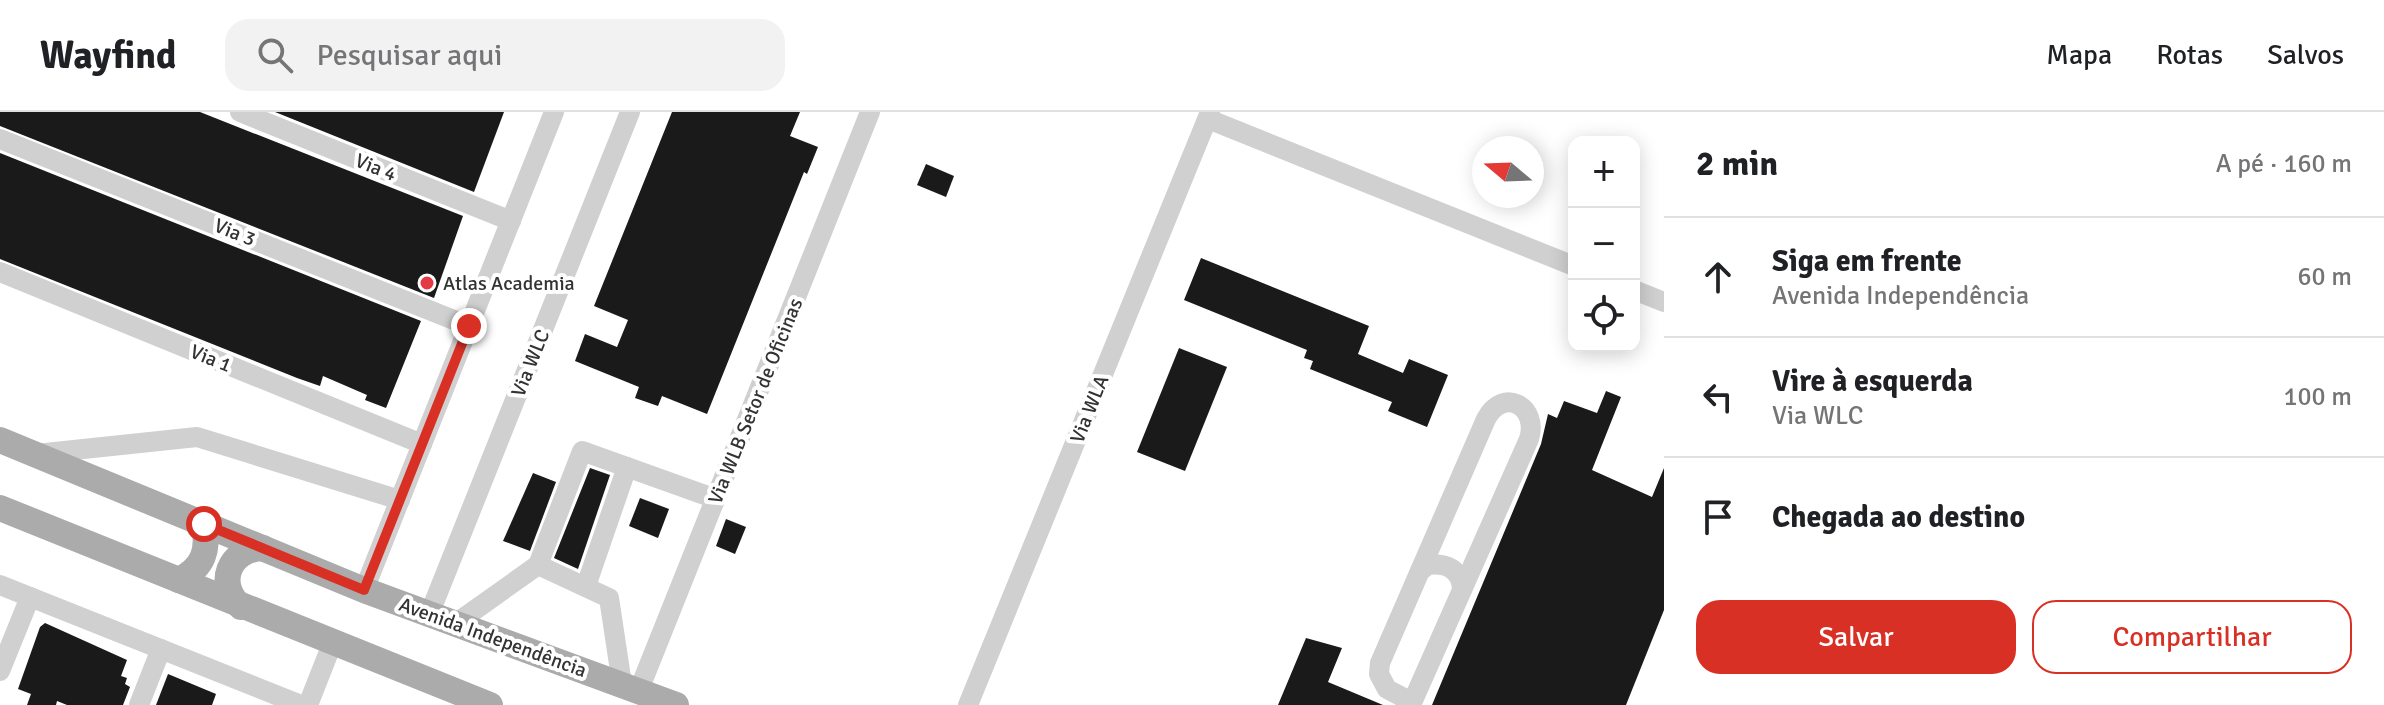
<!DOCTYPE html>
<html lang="pt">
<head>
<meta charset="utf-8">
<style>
  :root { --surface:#fff; --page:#f2f2f2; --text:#202124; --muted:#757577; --line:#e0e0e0; --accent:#d93025 }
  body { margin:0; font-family:Signika,sans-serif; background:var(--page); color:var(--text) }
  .controls { position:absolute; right:24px; top:24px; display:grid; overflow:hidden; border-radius:16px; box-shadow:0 4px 20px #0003 }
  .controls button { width:72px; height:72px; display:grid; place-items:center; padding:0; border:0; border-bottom:2px solid var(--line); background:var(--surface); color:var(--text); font:40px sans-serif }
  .compass { position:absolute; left:1472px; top:24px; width:72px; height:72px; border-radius:50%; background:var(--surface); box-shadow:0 4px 20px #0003; rotate:289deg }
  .stop { position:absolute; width:24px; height:24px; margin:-18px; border:6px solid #d93025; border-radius:50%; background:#fff }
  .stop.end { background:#d93025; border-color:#fff; box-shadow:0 2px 8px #0008 }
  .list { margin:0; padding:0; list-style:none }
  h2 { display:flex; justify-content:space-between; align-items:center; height:104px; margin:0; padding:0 32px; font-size:34px }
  h2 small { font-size:26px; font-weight:400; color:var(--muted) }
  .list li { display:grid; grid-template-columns:52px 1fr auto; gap:24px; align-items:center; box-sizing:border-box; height:120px; padding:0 32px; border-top:2px solid var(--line) }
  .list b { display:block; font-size:30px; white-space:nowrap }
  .list p { margin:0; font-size:26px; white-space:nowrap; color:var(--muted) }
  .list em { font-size:26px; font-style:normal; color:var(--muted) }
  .actions { display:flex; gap:16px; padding:24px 32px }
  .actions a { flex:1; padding:18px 0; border:2px solid var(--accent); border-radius:24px; text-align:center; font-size:28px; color:var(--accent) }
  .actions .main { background:var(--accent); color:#fff }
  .icon { flex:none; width:44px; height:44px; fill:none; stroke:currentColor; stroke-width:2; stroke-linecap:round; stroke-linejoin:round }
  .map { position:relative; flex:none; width:1664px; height:593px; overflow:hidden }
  header { display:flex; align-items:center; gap:48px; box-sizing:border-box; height:112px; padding:0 40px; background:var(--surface); border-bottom:2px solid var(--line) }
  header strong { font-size:38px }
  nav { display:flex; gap:44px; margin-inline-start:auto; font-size:28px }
  .search { width:560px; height:72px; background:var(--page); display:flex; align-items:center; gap:20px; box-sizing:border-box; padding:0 28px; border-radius:24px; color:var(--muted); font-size:30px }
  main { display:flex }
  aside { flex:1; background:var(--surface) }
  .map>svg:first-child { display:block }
  .building { fill:#1a1a1a }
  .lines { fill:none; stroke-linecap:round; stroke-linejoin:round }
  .minor { stroke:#d0d0d0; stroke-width:20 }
  .major { stroke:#ababab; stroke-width:26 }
  .route { stroke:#d93025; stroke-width:10 }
  .poi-dot { fill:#e63946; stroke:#fff; stroke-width:3 }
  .labels { text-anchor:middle; stroke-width:8; stroke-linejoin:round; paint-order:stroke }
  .street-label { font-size:20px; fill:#333; stroke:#fff }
  .poi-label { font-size:20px; fill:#333; stroke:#fff; text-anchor:start }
</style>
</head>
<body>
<header>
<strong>Wayfind</strong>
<div class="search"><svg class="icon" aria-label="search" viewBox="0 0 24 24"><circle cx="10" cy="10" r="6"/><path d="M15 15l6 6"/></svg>Pesquisar aqui</div>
<nav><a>Mapa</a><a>Rotas</a><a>Salvos</a></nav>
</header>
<main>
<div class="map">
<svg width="1664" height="593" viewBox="0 0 1664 593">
  <rect width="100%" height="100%" fill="#fff"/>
  <g class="building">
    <path d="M 0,0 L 200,0 L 463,104 L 434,186 L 0,14 Z"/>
    <path d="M 275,0 L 504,0 L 474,80 Z"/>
    <path d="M 672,0 L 800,0 L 790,24 L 818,35 L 807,62 L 804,60 L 707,302 L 662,284 L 658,294 L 635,286 L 639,275 L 575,249 L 585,222 L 617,235 L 628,208 L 594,194 Z"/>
    <path d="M 0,41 L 421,209 L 386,296 L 365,288 L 367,283 L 323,264 L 320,274 L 297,266 L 0,147 Z"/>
    <path d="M 926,52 L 954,64 L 946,85 L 917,73 Z"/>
    <path d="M 1201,146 L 1369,214 L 1358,242 L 1403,261 L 1409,247 L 1448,263 L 1427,315 L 1388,299 L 1392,290 L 1310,257 L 1313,249 L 1304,246 L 1307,238 L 1184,188 Z"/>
    <path d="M 1179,236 L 1227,255 L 1185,359 L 1137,340 Z"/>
    <path d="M 1606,279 L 1621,285 L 1592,358 L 1652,385 L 1664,356 L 1664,498 L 1626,593 L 1432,593 L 1541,332 L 1548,302 L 1557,306 L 1564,289 L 1597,301 Z"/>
    <path d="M 590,356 L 610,363 L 578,457 L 554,446 Z"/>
    <path d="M 533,361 L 556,370 L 530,439 L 503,429 Z"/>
    <path d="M 640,386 L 669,397 L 658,426 L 629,414 Z"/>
    <path d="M 726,407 L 746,415 L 735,442 L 716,434 Z"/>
    <path d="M 45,511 L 127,548 L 121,564 L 127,566 L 125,572 L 130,575 L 123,593 L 67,593 L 57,589 L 56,593 L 27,593 L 31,582 L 18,577 L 40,515 Z"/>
    <path d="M 1306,526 L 1342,536 L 1328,570 L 1383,593 L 1278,593 Z"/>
    <path d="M 168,562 L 216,582 L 212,593 L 156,593 Z"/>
  </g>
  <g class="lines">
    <g class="minor">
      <path d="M 240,0 L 511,109"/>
      <path d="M 1208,7 L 1574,154"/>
      <path d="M 0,27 L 469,214"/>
      <path d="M 0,160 L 422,332"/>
      <path d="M 1634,178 L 1664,190"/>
      <path d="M 36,342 L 197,325 L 400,388"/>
      <path d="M 538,453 L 609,486 L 622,572"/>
      <path d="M 1420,459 L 1428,453 C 1445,451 1460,456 1462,476"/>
      <path d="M 0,473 L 301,593"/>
      <path d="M 586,474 L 627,355"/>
      <path d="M 364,478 L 554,0"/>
      <path d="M 429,503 L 630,0"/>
      <path d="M 455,512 L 538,453 L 582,339 L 716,387"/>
      <path d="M 0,559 L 30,485"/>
      <path d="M 639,578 L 870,0"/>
      <path d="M 139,593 L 161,537"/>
      <path d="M 308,593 L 332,532"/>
      <path d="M 968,593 L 1210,0"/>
      <path d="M 1411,593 L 1529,327 C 1539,295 1504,274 1486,307 L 1380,551 L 1379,562 L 1387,577 L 1412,590"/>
    </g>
    <g class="major">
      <path d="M 0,328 L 364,478 L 676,593"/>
      <path d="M 0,396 L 490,593"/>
      <path d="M 179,468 C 204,455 209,438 204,412"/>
      <path d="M 241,495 C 215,472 229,437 263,436"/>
    </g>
  </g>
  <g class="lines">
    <path class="route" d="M 204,412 L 364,478 L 469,214"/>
  </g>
  <circle class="poi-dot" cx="427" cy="171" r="8"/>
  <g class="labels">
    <g class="street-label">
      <text transform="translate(376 55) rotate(22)" y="7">Via 4</text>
      <text transform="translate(235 120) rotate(22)" y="7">Via 3</text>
      <text transform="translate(211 246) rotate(22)" y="7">Via 1</text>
      <text transform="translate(530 251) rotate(-68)" y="7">Via WLC</text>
      <text transform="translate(755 289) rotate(-68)" y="7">Via WLB Setor de Oficinas</text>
      <text transform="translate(1089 297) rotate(-68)" y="7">Via WLA</text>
      <text transform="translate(493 525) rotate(20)" y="7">Avenida Independência</text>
    </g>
    <g class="poi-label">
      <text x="443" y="178">Atlas Academia</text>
    </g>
  </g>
</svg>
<div class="controls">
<button>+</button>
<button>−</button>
<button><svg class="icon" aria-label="locate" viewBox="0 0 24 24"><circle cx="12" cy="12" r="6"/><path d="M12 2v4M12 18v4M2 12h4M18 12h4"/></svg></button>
</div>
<svg class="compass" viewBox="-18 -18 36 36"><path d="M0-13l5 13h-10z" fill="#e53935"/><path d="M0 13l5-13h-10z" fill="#757577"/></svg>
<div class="stop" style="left:204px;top:412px"></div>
<div class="stop end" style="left:469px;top:214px"></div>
</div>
<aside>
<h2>2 min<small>A pé · 160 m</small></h2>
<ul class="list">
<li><svg class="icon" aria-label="ahead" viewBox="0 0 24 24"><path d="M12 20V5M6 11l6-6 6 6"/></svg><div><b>Siga em frente</b><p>Avenida Independência</p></div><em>60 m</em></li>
<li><svg class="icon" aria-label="left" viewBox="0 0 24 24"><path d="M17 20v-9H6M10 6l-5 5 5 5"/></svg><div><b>Vire à esquerda</b><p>Via WLC</p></div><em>100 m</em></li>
<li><svg class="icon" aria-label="arrive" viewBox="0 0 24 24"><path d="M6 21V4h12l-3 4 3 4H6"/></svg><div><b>Chegada ao destino</b></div></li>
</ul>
<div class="actions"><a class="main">Salvar</a><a>Compartilhar</a></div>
</aside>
</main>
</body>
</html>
